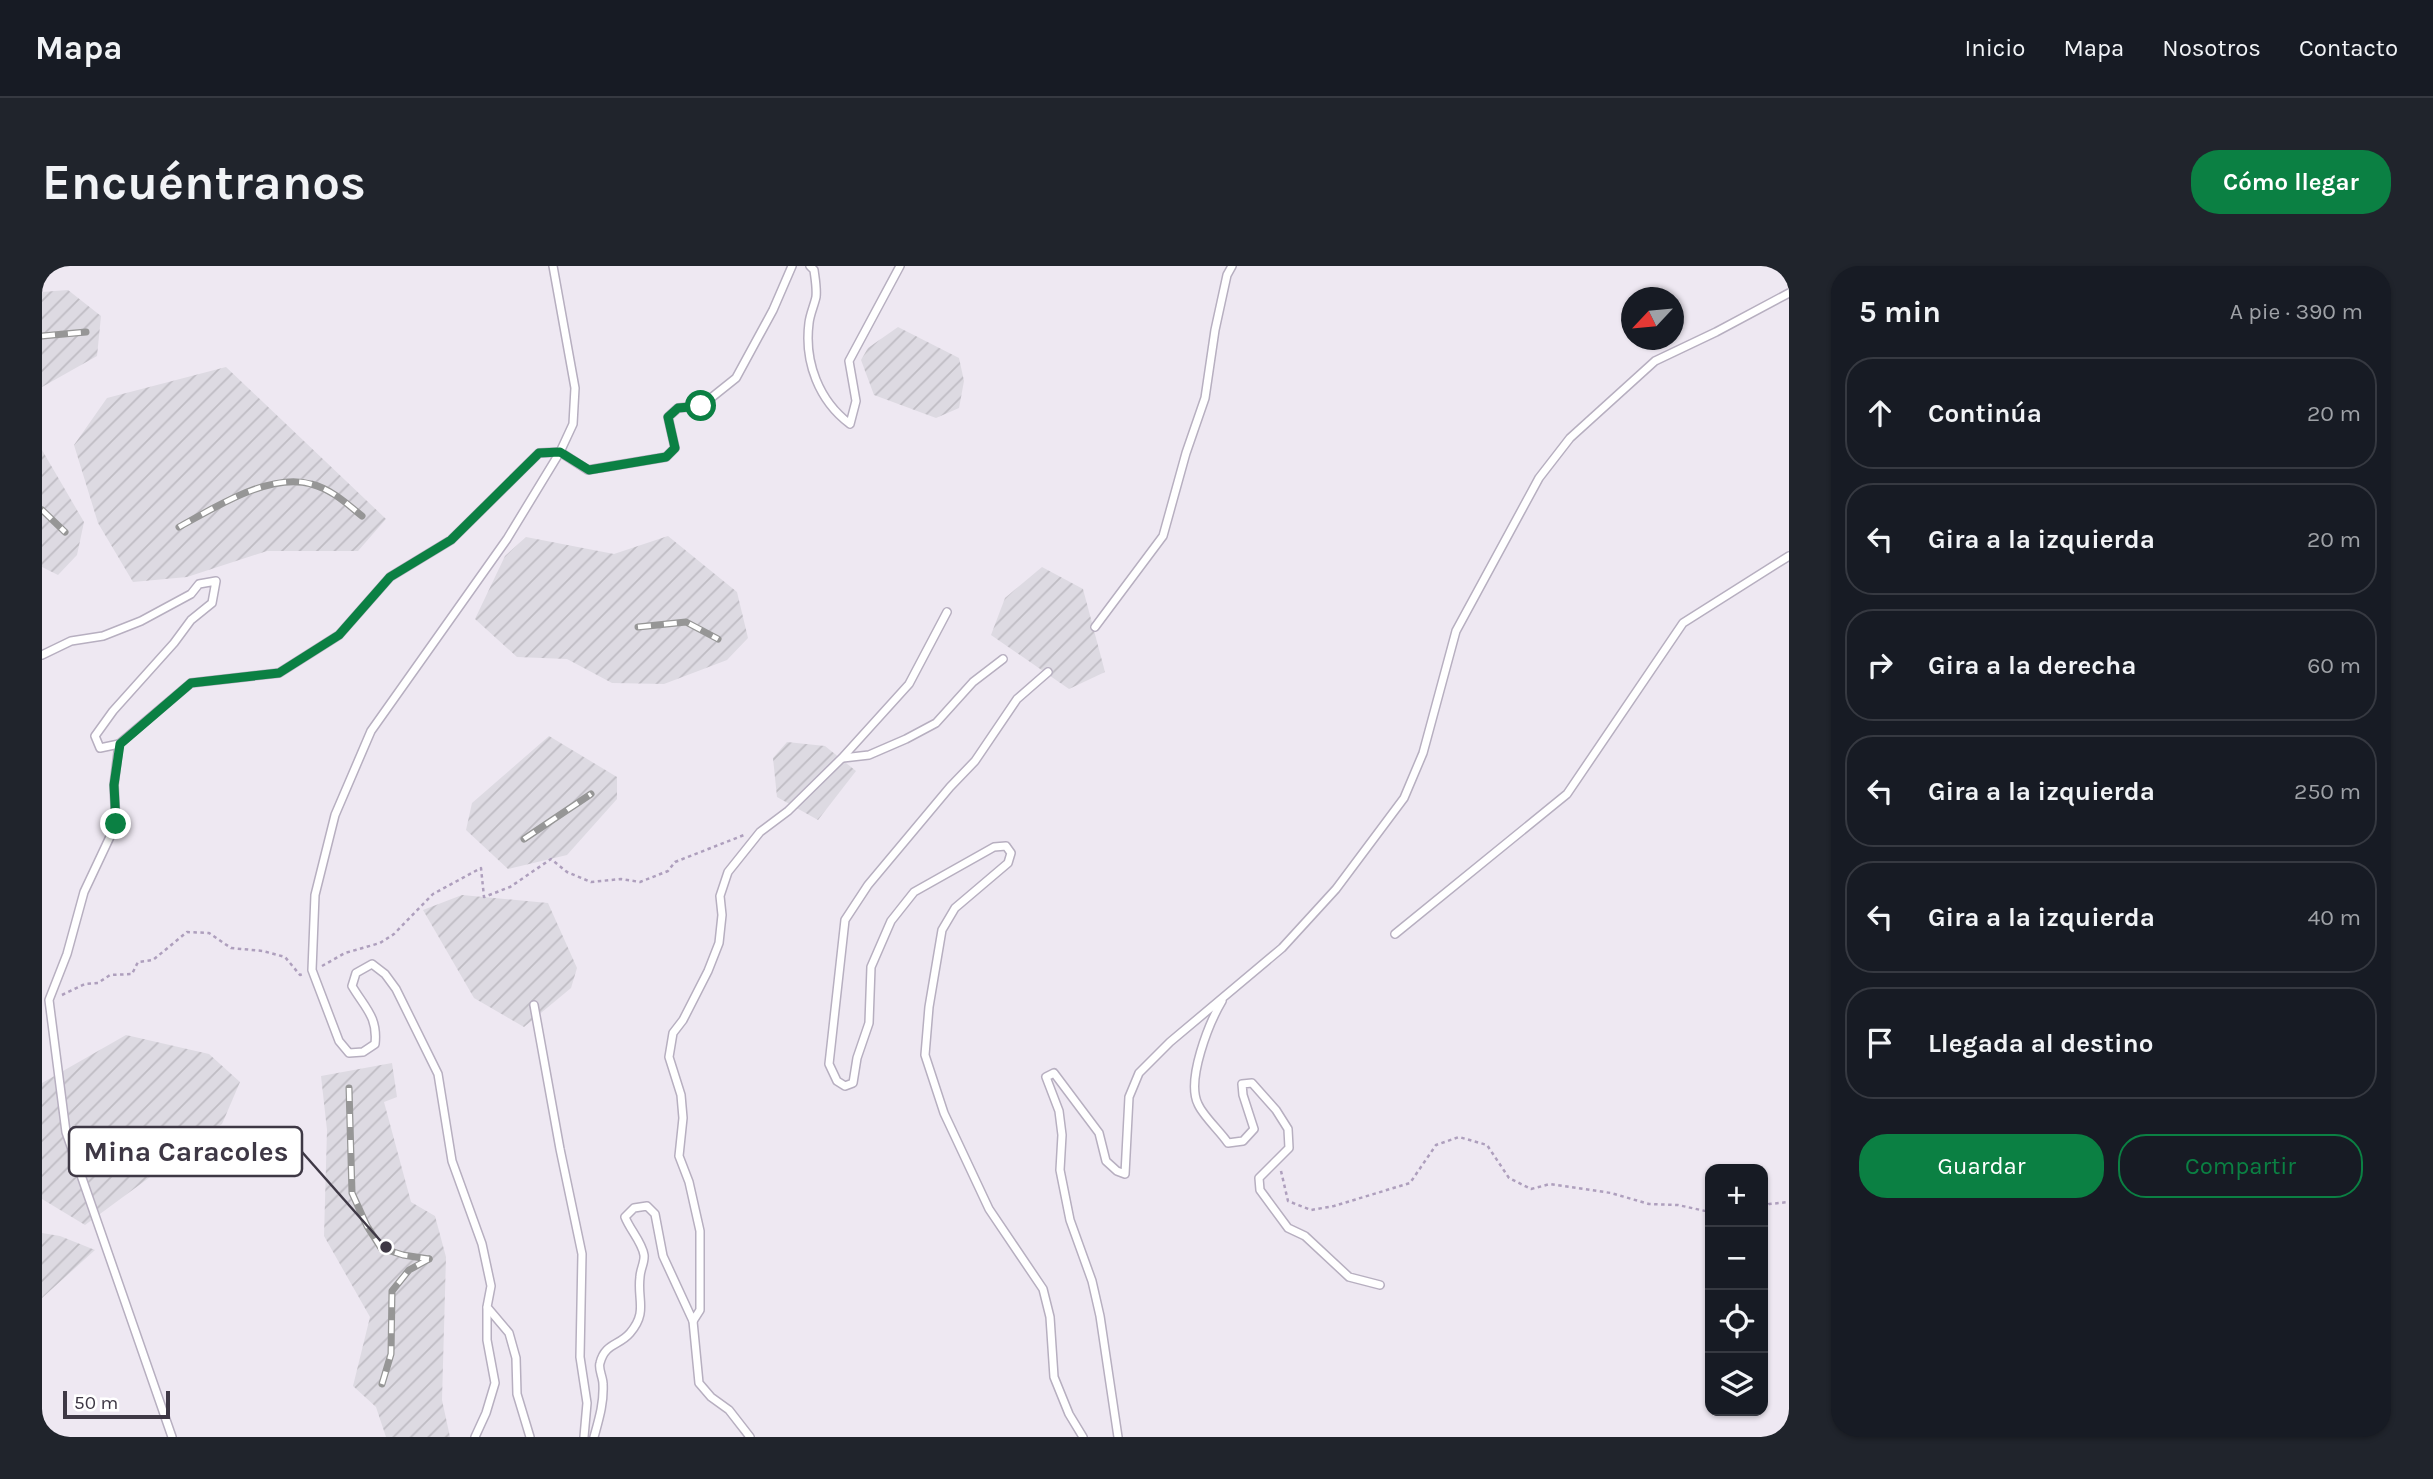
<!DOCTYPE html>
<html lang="es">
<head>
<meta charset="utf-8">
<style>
  :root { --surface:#171b24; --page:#20242c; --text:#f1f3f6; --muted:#9ea1a6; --line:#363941; --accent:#0b8043 }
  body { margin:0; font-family:Karla,sans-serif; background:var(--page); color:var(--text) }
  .controls { position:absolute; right:21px; bottom:21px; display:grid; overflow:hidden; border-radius:14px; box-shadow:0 2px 5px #0004 }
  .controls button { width:63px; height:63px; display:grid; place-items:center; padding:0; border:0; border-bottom:2px solid var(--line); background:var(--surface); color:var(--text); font:35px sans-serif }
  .compass { position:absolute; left:1579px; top:21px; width:63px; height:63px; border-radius:50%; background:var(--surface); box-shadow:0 2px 5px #0004; rotate:244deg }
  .scale { position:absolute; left:21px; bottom:18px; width:107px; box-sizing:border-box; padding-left:7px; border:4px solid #3e3845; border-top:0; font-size:19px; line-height:24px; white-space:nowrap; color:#3e3845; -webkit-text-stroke:5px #fff; paint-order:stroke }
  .stop { position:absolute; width:21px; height:21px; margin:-16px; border:5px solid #0b8043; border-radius:50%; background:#fff }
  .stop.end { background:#0b8043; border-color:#fff; box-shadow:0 2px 7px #0008 }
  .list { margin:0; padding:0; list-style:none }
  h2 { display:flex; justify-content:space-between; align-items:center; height:91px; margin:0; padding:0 28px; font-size:30px }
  h2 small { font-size:23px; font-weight:400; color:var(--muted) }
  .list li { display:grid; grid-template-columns:46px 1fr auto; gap:21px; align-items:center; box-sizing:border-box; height:112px; margin:0 14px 14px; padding:0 14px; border:2px solid var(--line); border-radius:28px }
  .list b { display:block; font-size:26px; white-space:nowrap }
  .list em { font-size:23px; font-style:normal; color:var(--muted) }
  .actions { display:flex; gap:14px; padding:21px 28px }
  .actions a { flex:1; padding:16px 0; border:2px solid var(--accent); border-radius:28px; text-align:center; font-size:24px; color:var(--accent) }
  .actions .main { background:var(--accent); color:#fff }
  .icon { flex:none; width:38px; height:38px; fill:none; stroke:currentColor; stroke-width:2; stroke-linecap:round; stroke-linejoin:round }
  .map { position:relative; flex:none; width:1747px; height:1171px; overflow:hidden; border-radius:28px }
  header { display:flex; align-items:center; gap:42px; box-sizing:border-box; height:98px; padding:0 35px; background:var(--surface); border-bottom:2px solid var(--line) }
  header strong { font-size:33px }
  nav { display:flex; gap:38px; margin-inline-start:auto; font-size:24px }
  .intro { display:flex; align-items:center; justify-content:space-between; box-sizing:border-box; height:168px; padding:0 42px }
  h1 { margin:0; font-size:49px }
  .button { padding:18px 32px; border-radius:28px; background:var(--accent); color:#fff; font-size:24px; font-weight:700 }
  main { display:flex; gap:42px; padding:0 42px }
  aside { flex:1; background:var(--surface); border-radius:28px; box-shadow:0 2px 5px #0004 }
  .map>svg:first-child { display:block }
  .industrial { fill:url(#industrial-furrows) }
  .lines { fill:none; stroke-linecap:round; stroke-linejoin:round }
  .service-casing { stroke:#b7afc0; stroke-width:10 }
  .path { stroke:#ae9fbd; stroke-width:2.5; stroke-dasharray:3.5 3.5; stroke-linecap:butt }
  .service { stroke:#fff; stroke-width:7 }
  .rail-casing { stroke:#969696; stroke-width:7 }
  .rail { stroke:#fff; stroke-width:4.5; stroke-dasharray:13; stroke-linecap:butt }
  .route { stroke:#0b8043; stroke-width:9 }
  .leader { fill:none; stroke:#3e3845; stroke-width:2.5 }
  .callout-dot { fill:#3e3845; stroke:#fff; stroke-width:2.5 }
  .callout { fill:#fff; stroke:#3e3845; stroke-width:2.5 }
  .callout-label { font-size:28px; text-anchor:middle; font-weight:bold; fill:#3e3845 }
</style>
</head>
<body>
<header>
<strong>Mapa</strong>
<nav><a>Inicio</a><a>Mapa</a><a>Nosotros</a><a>Contacto</a></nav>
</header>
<div class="intro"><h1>Encuéntranos</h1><a class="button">Cómo llegar</a></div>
<main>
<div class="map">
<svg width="1747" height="1171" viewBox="0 0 1747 1171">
  <defs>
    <pattern id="industrial-furrows" width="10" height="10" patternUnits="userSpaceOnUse" patternTransform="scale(1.75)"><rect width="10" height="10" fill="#dddae2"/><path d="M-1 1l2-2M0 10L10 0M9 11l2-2" fill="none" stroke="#bfbcc3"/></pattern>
  </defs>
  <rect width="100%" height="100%" fill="#eee8f2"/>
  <g class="industrial">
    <path d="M 26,24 L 59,50 L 55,90 L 0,121 L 0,26 Z"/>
    <path d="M 856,61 L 917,92 L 922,115 L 917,142 L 894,152 L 832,129 L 819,94 L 826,82 Z"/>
    <path d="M 184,101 L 344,253 L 316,285 L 225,285 L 145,311 L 91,316 L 56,257 L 32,179 L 65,132 Z"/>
    <path d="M 0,184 L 42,256 L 35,289 L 16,309 L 0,301 Z"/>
    <path d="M 626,270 L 695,326 L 706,372 L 685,394 L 622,418 L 570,417 L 525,393 L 475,391 L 433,353 L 463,290 L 484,271 L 572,288 Z"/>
    <path d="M 1000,301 L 1041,323 L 1063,406 L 1027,423 L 949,369 L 963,332 Z"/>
    <path d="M 507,470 L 575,511 L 575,533 L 525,589 L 466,603 L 424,564 L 430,537 Z"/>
    <path d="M 745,476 L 783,480 L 814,505 L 776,554 L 735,531 L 731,492 Z"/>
    <path d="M 420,629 L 506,637 L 535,702 L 529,722 L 482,761 L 432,732 L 381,644 Z"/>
    <path d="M 84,769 L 167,788 L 198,816 L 180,858 L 43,959 L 0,933 L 0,817 Z"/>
    <path d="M 350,797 L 355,831 L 342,836 L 369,936 L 393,950 L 404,991 L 400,1134 L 408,1171 L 344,1171 L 334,1141 L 311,1120 L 328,1051 L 282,970 L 285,864 L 279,810 Z"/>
    <path d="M 0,967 L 18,970 L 53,984 L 0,1032 Z"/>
  </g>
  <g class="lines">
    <defs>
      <g id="service">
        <path d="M 768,0 L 772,4 C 773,12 775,22 774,31 C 772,40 768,48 767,57 C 762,96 777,135 808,158 L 814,135 L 807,95 L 858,0"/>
        <path d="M 1053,361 L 1121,270 L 1144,187 L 1163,132 L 1173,64 L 1185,9 L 1190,0"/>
        <path d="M 0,389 L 29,375 L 61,370 L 99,355 L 149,328 L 157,318 L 174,315 L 170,337 L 149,354 L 132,377 L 71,445 L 53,470 L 58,482 L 77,478 L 149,417 L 237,407 L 297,369 L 348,311 L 409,274 L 497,187 L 518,186 L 546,204 L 624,191 L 633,182 L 626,151 L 636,142 L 659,140 L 694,112 L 731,44 L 750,0"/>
        <path d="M 1006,406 L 975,433 L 933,495 L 908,521 L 826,619 L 803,654 L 787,798 L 795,815 L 803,820 L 811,817 L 815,792 L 827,757 L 829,701 L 849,655 L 872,626 L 952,581 L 964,580 L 969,587 L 966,597 L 913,642 L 900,664 L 887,741 L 883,789 L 902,847 L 947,943 L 1001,1023 L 1008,1051 L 1012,1111 L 1027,1148 L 1041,1171"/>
        <path d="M 77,478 L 72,519 L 74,558 L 42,626 L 25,688 L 7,734 L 24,866 L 130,1171"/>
        <path d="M 801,492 L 827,489 L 864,473 L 894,457 L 931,416 L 961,393"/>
        <path d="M 1353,668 L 1525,528 L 1641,357 L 1747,290"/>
        <path d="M 1180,735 C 1167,757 1144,814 1156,838 C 1161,850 1178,865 1186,877 L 1201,875 L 1212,863 L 1201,829 L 1200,818 L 1210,817 L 1234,844 L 1246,863 L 1247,882 L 1217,912 L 1218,924 L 1246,962 L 1263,970 L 1307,1011 L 1338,1019"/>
        <path d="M 492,739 L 518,883 L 540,988 L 538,1091 L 545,1137 L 542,1171"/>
        <path d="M 651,1055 L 657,1117 L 669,1131 L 687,1144 L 708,1171"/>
        <path d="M 433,1171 L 444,1147 L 453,1117 L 445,1074 L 445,1042"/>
        <path d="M 488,1171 L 475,1128 L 474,1092 L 467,1067 L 445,1041 L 449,1020 L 440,978 L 410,895 L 396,808 L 354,723 L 343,708 L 330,698 L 314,707 L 310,720 C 323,742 336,751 333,778 L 321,786 L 307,787 L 297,775 L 270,704 L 273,629 L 293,549 L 329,465 L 465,273 L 518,186 L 531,158 L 533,122 L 511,0"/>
        <path d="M 552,1171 C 557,1153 562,1137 561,1118 C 561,1111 556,1103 558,1097 C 563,1077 577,1080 588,1067 C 606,1046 595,1034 598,1011 C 598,1004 603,996 602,989 C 600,976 588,964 583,951 L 592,942 L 605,940 L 613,948 L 621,990 L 651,1055 L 658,1044 L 658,965 L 647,916 L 637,890 L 641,852 L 639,829 L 627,791 L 631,767 L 641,754 L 666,705 L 677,677 L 680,649 L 678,630 L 686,606 L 718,566 L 746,545 L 800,492 L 867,418 L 905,346"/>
        <path d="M 1076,1171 L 1058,1050 L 1050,1015 L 1028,954 L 1018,904 L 1020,869 L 1017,845 L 1004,811 L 1012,807 L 1057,867 L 1064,895 L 1075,905 L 1083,908 L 1087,831 L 1097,807 L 1128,776 L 1240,682 L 1294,623 L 1362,532 L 1381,487 L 1414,365 L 1497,212 L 1528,172 L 1613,95 L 1674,66 L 1747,27"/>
      </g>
    </defs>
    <use href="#service" class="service-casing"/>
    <g class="path">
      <path d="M 280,700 L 303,687 L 338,677 L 352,668 L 391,628 L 439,602 L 442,631 L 468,621 L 509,593 L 525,606 L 549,616 L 579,613 L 598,616 L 626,605 L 633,596 L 702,569"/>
      <path d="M 20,729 L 43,718 L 56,717 L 68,709 L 90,708 L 96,696 L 111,694 L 145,666 L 167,667 L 189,682 L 221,685 L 243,691 L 258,709 L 261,708"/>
      <path d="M 1239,905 L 1246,935 L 1269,944 L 1292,940 L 1368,917 L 1394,879 L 1417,871 L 1445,879 L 1467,912 L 1489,923 L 1508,918 L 1569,927 L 1607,938 L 1636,939 L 1668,946"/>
      <path d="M 1721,943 L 1727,938 L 1747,936"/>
    </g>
    <use href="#service" class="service"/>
    <defs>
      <g id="rail">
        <path d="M 0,70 L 44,66"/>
        <path d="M 0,244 L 23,266"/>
        <path d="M 137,261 C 172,242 228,206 269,218 C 289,223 304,237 320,250"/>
        <path d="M 596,361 L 644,356 L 676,373"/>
        <path d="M 482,573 L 549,528"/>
        <path d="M 307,822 L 310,927 L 325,960 L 339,982 L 361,989 L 387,993"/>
        <path d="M 340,1118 L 349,1088 L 350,1025 L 367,1004 L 387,993"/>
      </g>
    </defs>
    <use href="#rail" class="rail-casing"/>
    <use href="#rail" class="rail"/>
  </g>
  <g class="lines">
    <path class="route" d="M 74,558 L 72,519 L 78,478 L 149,417 L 237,407 L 297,369 L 348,311 L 409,274 L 497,187 L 518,186 L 547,204 L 624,191 L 633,182 L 626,151 L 636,142 L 659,140"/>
  </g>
  <path class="leader" d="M344 981L260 886"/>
  <circle class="callout-dot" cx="344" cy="981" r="7"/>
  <rect class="callout" x="27" y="861" width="233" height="49" rx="7"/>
  <g class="callout-label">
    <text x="144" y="895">Mina Caracoles</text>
  </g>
</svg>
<div class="controls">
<button>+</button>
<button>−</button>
<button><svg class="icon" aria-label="locate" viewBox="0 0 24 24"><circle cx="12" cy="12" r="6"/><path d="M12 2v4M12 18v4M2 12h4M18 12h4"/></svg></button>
<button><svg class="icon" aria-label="layers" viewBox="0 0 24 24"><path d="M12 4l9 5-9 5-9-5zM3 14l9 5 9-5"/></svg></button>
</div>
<svg class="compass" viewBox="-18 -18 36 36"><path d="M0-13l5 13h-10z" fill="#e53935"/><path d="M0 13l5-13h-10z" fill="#9ea1a6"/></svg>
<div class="scale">50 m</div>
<div class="stop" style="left:659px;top:140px"></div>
<div class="stop end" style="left:74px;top:558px"></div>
</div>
<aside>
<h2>5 min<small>A pie · 390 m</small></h2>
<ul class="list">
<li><svg class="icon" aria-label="ahead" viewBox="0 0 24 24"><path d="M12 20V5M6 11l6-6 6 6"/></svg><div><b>Continúa</b></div><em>20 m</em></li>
<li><svg class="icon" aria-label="left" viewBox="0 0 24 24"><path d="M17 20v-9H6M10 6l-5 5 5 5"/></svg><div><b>Gira a la izquierda</b></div><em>20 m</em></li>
<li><svg class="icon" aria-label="right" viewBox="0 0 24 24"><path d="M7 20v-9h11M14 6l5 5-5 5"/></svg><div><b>Gira a la derecha</b></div><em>60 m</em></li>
<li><svg class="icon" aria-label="left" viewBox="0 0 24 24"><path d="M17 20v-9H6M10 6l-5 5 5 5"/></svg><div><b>Gira a la izquierda</b></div><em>250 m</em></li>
<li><svg class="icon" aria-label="left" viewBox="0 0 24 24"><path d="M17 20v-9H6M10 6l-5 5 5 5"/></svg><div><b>Gira a la izquierda</b></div><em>40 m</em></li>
<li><svg class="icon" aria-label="arrive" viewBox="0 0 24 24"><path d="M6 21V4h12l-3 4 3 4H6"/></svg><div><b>Llegada al destino</b></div></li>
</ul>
<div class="actions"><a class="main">Guardar</a><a>Compartir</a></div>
</aside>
</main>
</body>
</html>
